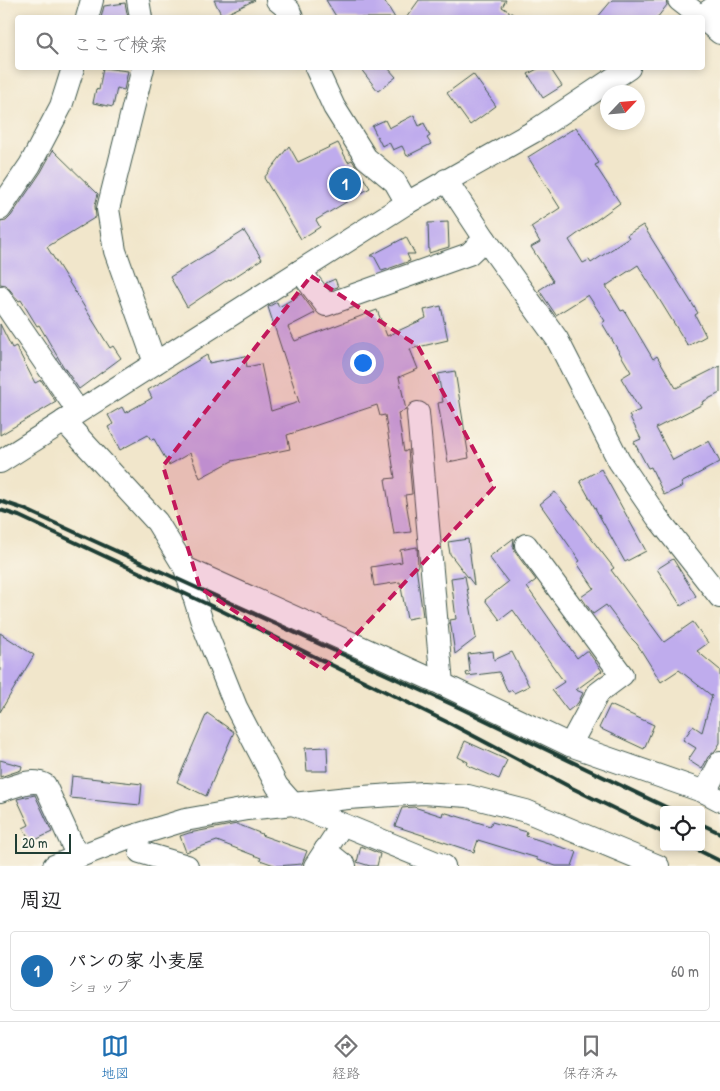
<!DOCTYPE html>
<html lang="ja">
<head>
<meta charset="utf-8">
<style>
  :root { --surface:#fff; --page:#f6f6f6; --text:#202124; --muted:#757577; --line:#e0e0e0; --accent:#1f6fb2 }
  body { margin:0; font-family:"Patrick Hand","Klee One",sans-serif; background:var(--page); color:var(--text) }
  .controls { position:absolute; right:15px; bottom:15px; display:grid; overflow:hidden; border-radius:5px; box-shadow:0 2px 8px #0003 }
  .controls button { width:45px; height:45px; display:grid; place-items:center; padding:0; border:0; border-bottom:1px solid var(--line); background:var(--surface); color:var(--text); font:25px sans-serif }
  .compass { position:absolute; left:600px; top:85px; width:45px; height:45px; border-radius:50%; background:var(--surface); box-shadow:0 2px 8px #0003; rotate:64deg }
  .scale { position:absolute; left:15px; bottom:12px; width:56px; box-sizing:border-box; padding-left:5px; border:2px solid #1f3d34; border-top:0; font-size:14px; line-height:18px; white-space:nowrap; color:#1f3d34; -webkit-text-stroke:4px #fbf7ec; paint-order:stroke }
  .you { position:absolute; left:362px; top:362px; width:18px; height:18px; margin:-12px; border:4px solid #fff; border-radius:50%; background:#1a73e8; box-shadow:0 0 0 8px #1a73e833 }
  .badge { display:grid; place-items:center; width:32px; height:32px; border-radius:50%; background:var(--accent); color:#fff; font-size:16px; font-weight:700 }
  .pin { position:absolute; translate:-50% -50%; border:2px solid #fff; box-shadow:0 1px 5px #0006 }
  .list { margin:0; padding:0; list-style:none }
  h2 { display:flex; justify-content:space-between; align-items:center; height:65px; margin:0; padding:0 20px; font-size:21px }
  h2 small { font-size:16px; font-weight:400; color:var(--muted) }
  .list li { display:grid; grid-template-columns:32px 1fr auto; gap:15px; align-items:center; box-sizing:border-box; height:80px; margin:0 10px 10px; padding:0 10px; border:1px solid var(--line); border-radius:5px }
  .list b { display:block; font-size:19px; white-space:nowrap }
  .list p { margin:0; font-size:16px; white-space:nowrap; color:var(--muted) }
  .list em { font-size:16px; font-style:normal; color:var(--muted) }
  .icon { flex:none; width:28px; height:28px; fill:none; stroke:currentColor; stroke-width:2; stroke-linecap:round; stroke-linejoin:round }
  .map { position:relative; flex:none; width:720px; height:866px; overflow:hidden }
  .search { position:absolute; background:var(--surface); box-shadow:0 2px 8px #0003; left:15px; right:15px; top:15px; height:55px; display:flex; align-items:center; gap:12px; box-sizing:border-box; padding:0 18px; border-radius:5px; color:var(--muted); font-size:19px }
  .sheet { height:155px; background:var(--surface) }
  nav { display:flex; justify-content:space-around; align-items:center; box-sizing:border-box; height:70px; border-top:1px solid var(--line); background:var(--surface); font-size:14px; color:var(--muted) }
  nav a { display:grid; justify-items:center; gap:2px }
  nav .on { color:var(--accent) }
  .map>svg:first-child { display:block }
  .building { fill:#bfaced }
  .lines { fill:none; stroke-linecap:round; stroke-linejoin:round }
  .minor-casing { stroke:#3e564b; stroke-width:24 }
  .minor { stroke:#fff; stroke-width:22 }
  .rail { stroke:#1f3d34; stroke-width:4 }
  .marked { fill:#c2185b; fill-opacity:0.2; stroke:#c2185b; stroke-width:4; stroke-dasharray:10 6; stroke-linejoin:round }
</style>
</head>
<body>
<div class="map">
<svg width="720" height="866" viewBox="0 0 720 866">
  <rect width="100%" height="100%" fill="#fbf7ec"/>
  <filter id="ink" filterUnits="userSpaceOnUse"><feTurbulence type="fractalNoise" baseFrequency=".02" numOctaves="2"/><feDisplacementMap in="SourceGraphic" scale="10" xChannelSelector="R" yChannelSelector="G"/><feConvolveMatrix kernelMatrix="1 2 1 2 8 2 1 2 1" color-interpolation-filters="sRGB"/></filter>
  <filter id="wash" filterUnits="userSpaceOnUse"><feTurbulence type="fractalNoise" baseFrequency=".0096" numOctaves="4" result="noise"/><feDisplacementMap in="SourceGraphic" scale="20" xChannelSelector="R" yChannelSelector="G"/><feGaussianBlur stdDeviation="1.12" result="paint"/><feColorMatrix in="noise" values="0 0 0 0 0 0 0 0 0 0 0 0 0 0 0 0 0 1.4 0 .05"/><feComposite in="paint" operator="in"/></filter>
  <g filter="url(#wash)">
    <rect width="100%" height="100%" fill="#f1e6cb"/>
    <g id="blocks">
      <g class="building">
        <path d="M 214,0 L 255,0 L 222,16 Z"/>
        <path d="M 326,0 L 384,0 L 395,18 L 337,18 Z"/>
        <path d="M 419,0 L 506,0 L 502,7 L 519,18 L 406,18 Z"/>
        <path d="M 612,0 L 666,0 L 667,5 L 657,18 L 597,18 Z"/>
        <path d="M 125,3 L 128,18 L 101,18 L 104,6 Z"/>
        <path d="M 103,68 L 128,71 L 124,90 L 117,88 L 113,107 L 93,103 L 96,89 L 99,90 Z"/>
        <path d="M 360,68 L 388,68 L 396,77 L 378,91 Z"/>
        <path d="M 539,68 L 550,68 L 562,86 L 543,98 L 528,74 Z"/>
        <path d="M 473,74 L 496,106 L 470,125 L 447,93 Z"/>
        <path d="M 414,115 L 419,126 L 424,123 L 430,136 L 427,138 L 431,144 L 407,156 L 402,146 L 393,150 L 389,142 L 382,146 L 372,126 L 385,120 L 389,128 Z"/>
        <path d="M 576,127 L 599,163 L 595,165 L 620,203 L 569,240 L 583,263 L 589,260 L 591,263 L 629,238 L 627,235 L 643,225 L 698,313 L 695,315 L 706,336 L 688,346 L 638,265 L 606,286 L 621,311 L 624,310 L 653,359 L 657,356 L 676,388 L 720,366 L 720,393 L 702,402 L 703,404 L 656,428 L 673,460 L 709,441 L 720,462 L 681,483 L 683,486 L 664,495 L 651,467 L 648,468 L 634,442 L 641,439 L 629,415 L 640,410 L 621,378 L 631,372 L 602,323 L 605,321 L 588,295 L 556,315 L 539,290 L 553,281 L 531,247 L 540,242 L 531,227 L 560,208 L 528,157 Z"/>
        <path d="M 338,143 L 348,162 L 352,160 L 370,188 L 316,220 L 320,227 L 301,239 L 264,178 L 289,146 L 298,162 Z"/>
        <path d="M 53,150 L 98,194 L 95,206 L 96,217 L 47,247 L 110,348 L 113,346 L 121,358 L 79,389 L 63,366 L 39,325 L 37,326 L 21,300 L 19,301 L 6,285 L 0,284 L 0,222 L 6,221 L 11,216 L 41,172 Z"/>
        <path d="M 448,222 L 449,247 L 429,253 L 428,223 Z"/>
        <path d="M 244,231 L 262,259 L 230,280 L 229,279 L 187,307 L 170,277 Z"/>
        <path d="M 406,237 L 415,254 L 407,254 L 410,261 L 382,271 L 374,256 L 370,256 Z"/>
        <path d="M 335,279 L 338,287 L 331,289 L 326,283 Z"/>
        <path d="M 301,294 L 315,313 L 288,327 L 295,341 L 377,310 L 387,336 L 426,318 L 424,310 L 441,306 L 448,340 L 410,349 L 418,369 L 399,377 L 406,410 L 398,413 L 404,452 L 408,450 L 412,494 L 405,495 L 411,532 L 394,534 L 385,479 L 395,478 L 385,415 L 380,416 L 377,405 L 287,435 L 290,449 L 232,461 L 200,478 L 190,453 L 169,465 L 154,439 L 151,440 L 148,435 L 120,450 L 108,427 L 113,424 L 108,415 L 122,407 L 125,413 L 152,398 L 148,390 L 207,355 L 209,363 L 245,356 L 247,367 L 261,364 L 271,411 L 299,402 L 268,307 L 277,302 L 279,307 Z"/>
        <path d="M 0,324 L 12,348 L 16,346 L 35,383 L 41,380 L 56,402 L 0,435 Z"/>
        <path d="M 455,371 L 469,458 L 448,462 L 438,403 L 443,402 L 438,374 Z"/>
        <path d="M 601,469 L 646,551 L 625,562 L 580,481 Z"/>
        <path d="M 555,492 L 614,568 L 611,570 L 664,642 L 693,622 L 708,643 L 697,651 L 720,670 L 720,743 L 715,751 L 708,757 L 702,769 L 688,760 L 696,748 L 683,740 L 693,726 L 702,732 L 712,696 L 679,670 L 661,682 L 637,644 L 630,637 L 606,605 L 593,614 L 581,597 L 594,588 L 577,563 L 580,561 L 540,504 Z"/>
        <path d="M 514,538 L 513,546 L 515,552 L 536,580 L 527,587 L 577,658 L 587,650 L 602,671 L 576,690 L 583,693 L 578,703 L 568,711 L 552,690 L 564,682 L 513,610 L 500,620 L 485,600 L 508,582 L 489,557 Z"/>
        <path d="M 468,539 L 474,585 L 450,554 L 448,542 Z"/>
        <path d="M 417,547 L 418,566 L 416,567 L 423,616 L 407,619 L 400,582 L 374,586 L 371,567 L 402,562 L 400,550 Z"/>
        <path d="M 673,559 L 696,596 L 681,606 L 657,569 Z"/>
        <path d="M 465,576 L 476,638 L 455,654 L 450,620 L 456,619 L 451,578 Z"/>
        <path d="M 0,633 L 34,655 L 0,712 Z"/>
        <path d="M 493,651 L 494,660 L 512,652 L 529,686 L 514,693 L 512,690 L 508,692 L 499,672 L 467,676 L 466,673 L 470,672 L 468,654 Z"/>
        <path d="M 610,705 L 654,725 L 644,749 L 599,728 Z"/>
        <path d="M 207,713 L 234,732 L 206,796 L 177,782 Z"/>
        <path d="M 465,741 L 507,760 L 499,779 L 467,765 L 468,762 L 458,757 Z"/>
        <path d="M 327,747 L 328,771 L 307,771 L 305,748 Z"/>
        <path d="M 0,760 L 22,766 L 21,770 L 0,777 Z"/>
        <path d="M 72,776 L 142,784 L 140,805 L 70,798 Z"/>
        <path d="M 35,795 L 52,832 L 31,842 L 23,828 L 29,825 L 17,799 Z"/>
        <path d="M 414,807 L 442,816 L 443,812 L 490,826 L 492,822 L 527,832 L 526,836 L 577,852 L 572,866 L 556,866 L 537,860 L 537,858 L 478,840 L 474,852 L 395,826 L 402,808 Z"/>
        <path d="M 237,824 L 262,834 L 261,835 L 307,851 L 302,864 L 277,866 L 260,860 L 261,858 L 217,841 L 186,852 L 180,836 L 189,833 Z"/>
        <path d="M 361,846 L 380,854 L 377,866 L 370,866 L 357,862 Z"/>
      </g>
    </g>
  </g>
  <g filter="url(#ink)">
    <use href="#blocks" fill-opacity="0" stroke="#3e564b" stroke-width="1"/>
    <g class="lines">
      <defs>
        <g id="minor">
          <path d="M 138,0 L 141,18"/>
          <path d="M 277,0 L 289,10 L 292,18"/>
          <path d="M 679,0 L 702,18"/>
          <path d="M 87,18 L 92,0"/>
          <path d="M 699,18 L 720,3"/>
          <path d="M 702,18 L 720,33"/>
          <path d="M 143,68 L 108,209 L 115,251 L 155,363"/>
          <path d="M 316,68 L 334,107 L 366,158 L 395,182 L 407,203"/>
          <path d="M 446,180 L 485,239 L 557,339 L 619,461 L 657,517 L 720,597"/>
          <path d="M 0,209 L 30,165 L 61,106 L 73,68"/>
          <path d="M 300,271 L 326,305 L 469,254 L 485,239"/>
          <path d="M 0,297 L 78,411"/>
          <path d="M 418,413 L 442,684"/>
          <path d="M 64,421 L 157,522 L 185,568 L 202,622 L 236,707 L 277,786 L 293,804 L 444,866"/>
          <path d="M 0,462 L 407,203 L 533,132 L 629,68"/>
          <path d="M 526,545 L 622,675 L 598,693 L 570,745"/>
          <path d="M 185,568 L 442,684 L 570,745 L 705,792 L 720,800"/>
          <path d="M 0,791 C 13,787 32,777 45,785 L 78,857"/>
          <path d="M 705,792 L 720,763"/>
          <path d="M 325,850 L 345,866"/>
          <path d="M 140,852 L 187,866"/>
          <path d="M 54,866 L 127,838 L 185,820 L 247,809 L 348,798 L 423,793 L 468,796 L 526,811 L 658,866"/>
          <path d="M 315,866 L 342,825"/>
        </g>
      </defs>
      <use href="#minor" class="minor-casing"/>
      <use href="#minor" class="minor"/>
      <g class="rail">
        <path d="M 0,501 L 24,509 L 460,708 L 672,810"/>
        <path d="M 0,510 L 19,516 L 224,612 L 451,724 L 572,788 L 664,833"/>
        <path d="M 701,824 L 720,833"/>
        <path d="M 692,847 L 720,861"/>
      </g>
    </g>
  </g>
  <path class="marked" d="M 311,276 L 418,346 L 494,487 L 323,670 L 200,588 L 163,466 Z"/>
</svg>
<div class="controls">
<button><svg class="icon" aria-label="locate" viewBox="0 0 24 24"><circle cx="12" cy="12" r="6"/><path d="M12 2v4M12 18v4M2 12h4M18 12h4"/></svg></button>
</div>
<svg class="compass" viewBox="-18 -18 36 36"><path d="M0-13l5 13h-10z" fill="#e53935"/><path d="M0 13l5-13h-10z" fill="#757577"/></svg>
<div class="scale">20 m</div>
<div class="you"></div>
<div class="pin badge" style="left:345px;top:184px">1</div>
<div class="search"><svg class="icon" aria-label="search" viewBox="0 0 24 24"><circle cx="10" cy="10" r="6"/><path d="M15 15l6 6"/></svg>ここで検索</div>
</div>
<section class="sheet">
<h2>周辺<small></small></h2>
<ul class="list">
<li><span class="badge">1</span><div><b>パンの家 小麦屋</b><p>ショップ</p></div><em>60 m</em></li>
</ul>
</section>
<nav>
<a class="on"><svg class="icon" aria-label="map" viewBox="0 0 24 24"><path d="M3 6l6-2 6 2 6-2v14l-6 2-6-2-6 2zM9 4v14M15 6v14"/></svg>地図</a>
<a><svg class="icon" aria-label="directions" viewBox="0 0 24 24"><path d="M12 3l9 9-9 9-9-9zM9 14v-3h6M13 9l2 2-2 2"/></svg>経路</a>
<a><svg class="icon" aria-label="saved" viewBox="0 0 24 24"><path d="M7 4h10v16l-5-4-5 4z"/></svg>保存済み</a>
</nav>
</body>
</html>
